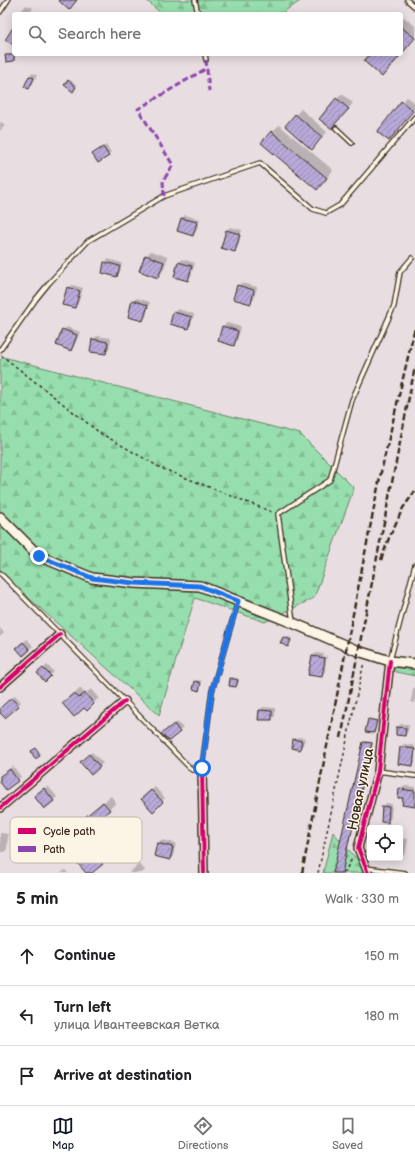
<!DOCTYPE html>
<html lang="en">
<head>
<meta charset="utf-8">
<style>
  :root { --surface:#fff; --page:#f6f6f6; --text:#202124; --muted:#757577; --line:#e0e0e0; --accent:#111827 }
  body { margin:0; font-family:"Balsamiq Sans",sans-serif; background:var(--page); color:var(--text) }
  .controls { position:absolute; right:12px; bottom:12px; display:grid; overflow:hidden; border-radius:4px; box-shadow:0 2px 10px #0003 }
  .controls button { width:36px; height:36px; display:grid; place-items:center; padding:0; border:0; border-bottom:1px solid var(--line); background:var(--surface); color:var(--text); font:20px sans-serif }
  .stop { position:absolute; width:12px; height:12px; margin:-9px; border:3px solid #1a73e8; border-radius:50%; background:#fff }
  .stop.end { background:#1a73e8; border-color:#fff; box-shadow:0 1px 4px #0008 }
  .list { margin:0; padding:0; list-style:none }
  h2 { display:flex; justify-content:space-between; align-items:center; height:52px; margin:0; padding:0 16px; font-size:17px }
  h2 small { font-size:13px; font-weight:400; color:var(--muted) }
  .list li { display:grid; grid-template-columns:26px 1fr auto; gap:12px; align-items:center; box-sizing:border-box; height:60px; padding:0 16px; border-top:1px solid var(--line) }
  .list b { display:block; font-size:15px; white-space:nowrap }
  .list p { margin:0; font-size:13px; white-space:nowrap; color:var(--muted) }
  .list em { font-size:13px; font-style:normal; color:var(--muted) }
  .icon { flex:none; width:22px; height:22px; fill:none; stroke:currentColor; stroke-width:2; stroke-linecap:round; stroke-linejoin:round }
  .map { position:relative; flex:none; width:415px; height:873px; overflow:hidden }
  .search { position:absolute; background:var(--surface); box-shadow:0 2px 10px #0003; left:12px; right:12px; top:12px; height:44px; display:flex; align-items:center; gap:10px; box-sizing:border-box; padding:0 14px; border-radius:4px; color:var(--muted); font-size:15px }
  .sheet { height:232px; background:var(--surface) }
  nav { display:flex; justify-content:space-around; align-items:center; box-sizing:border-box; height:56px; border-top:1px solid var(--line); background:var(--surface); font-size:11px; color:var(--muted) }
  nav a { display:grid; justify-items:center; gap:2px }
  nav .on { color:var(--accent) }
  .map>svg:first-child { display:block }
  .forest { fill:url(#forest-firs); stroke:#688466 }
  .shadow { fill:#0003 }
  .building { fill:url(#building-hatch); stroke:#3b2a1e }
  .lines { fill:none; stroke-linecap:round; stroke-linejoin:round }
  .service-casing { stroke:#3b2a1e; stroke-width:6 }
  .minor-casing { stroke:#3b2a1e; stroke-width:10 }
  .secondary-casing { stroke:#3b2a1e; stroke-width:12 }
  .path { stroke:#3b2a1e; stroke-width:1.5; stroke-dasharray:3 3; stroke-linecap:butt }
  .service { stroke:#fcf5e5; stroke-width:3.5 }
  .minor { stroke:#fcf5e5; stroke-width:7 }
  .secondary { stroke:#fcf5e5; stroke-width:9 }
  .rail { stroke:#3b2a1e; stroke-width:2.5; stroke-dasharray:6 3; stroke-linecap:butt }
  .quiet { stroke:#8e44ad; stroke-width:3; stroke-dasharray:6 3; stroke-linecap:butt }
  .cycleway-casing { stroke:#fcf5e5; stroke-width:6 }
  .cycleway { stroke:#d6006c; stroke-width:4 }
  .route { stroke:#1a73e8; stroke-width:5 }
  .labels { text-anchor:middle; stroke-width:3; stroke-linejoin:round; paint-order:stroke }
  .street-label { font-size:14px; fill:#3b2a1e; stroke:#fcf5e5 }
  .key { fill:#fcf5e5; stroke:#c2b8a9; stroke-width:1 }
  .key-label { font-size:11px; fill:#3b2a1e }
</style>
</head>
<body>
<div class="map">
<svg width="415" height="873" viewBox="0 0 415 873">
  <defs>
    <pattern id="forest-firs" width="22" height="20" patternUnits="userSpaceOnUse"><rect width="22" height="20" fill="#96dead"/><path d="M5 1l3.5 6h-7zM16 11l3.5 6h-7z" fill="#82bf94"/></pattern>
    <pattern id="building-hatch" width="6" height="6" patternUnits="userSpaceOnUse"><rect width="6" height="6" fill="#b8a9d9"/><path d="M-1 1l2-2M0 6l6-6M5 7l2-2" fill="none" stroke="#978aaf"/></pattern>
  </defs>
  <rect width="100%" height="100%" fill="#e8dee1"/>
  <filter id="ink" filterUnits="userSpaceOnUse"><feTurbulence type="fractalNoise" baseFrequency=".025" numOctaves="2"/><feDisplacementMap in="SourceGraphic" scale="8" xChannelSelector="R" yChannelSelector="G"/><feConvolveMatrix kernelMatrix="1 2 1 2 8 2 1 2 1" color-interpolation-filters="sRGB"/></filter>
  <g filter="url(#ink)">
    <g class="forest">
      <path d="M 146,0 L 302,0 L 280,14 L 162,14 Z"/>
      <path d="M 3,357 L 300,434 L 354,488 L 314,598 L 265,622 L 195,598 L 159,715 L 0,572 L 0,360 Z"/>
      <path d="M 393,666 L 415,668 L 415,676 L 396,672 Z"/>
      <path d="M 333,832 L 369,873 L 323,873 Z"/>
    </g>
    <g class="shadow">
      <path d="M 26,5 L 33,8 L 30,14 L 20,14 L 23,9 Z"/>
      <path d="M 404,17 L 415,26 L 415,38 L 401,54 L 401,20 Z"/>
      <path d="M 8,54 L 15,54 L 15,59 L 14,60 L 7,61 L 6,56 Z"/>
      <path d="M 33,73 L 37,75 L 32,85 L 29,88 L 29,76 Z"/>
      <path d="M 70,80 L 77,85 L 73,90 L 66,85 Z"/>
      <path d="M 342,94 L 353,103 L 332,128 L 337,99 Z"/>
      <path d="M 407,97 L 415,103 L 415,108 L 394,135 L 402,102 Z"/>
      <path d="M 301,109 L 327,132 L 317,143 L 286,126 Z"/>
      <path d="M 1,122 L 5,125 L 0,131 L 0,123 Z"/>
      <path d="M 279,125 L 333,170 L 324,182 L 262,143 Z"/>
      <path d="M 106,145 L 111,152 L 108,155 L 93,154 Z"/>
      <path d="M 185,215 L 200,219 L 196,232 L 192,235 L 178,231 L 182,218 Z"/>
      <path d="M 230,227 L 242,230 L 238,247 L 234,250 L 227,230 Z"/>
      <path d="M 151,251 L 168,257 L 163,271 L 158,277 L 146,256 Z"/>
      <path d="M 108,259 L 122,263 L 120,272 L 117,276 L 105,263 Z"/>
      <path d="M 182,259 L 195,263 L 191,276 L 187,280 L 179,263 Z"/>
      <path d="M 241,283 L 257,287 L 254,299 L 250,303 L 238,286 Z"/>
      <path d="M 72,285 L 83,288 L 78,304 L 75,307 L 68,288 Z"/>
      <path d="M 137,298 L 150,302 L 146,317 L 142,320 L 133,301 Z"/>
      <path d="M 178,309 L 194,314 L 191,325 L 188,328 L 171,323 L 174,312 Z"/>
      <path d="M 227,323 L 241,327 L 237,341 L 233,344 L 219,340 L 223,326 Z"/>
      <path d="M 67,327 L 80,332 L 74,347 L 71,350 L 63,330 Z"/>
      <path d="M 97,336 L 111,338 L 109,350 L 105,353 L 93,339 Z"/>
      <path d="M 0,628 L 4,633 L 0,637 Z"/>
      <path d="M 285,636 L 292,638 L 288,645 L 282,643 Z"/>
      <path d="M 27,639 L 33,646 L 23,654 L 18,648 Z"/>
      <path d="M 316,653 L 324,654 L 321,673 L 323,673 L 326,655 L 327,655 L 325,672 L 321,676 L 312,656 Z"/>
      <path d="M 47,665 L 54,672 L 45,680 L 39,673 Z"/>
      <path d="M 232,677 L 239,679 L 238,685 L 236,686 L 231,679 Z"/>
      <path d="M 197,680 L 202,681 L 198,690 L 196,681 Z"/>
      <path d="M 415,687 L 415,703 L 411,702 L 413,689 Z"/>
      <path d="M 80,688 L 85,694 L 91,689 L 99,698 L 87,709 L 69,698 Z"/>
      <path d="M 15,695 L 21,702 L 5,717 L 0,711 L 0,710 Z"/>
      <path d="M 263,707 L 275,708 L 275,716 L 271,719 L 259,711 Z"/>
      <path d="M 370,719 L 378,720 L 375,731 L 374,732 L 369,720 Z"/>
      <path d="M 177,722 L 183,728 L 179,731 L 166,730 Z"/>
      <path d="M 401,724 L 409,724 L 408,731 L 405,735 L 397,734 L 397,727 Z"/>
      <path d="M 298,737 L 305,738 L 303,745 L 300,748 L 294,740 Z"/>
      <path d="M 365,741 L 373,742 L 352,833 L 351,834 L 343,872 L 341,873 L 364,742 Z"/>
      <path d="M 404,744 L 415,746 L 415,762 L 412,765 L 401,747 Z"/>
      <path d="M 37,748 L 41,754 L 36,758 L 33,750 Z"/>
      <path d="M 92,752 L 103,763 L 99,767 L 84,759 Z"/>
      <path d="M 13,766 L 21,777 L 6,788 L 0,780 L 0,777 Z"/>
      <path d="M 48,786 L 57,797 L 44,807 L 39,793 Z"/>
      <path d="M 403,786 L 415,787 L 415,806 L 404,797 L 400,789 Z"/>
      <path d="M 155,787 L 165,798 L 153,810 L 142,799 Z"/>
      <path d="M 111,796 L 116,803 L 94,822 L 114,846 L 107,853 L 109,856 L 90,873 L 87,873 L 76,859 L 82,853 L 66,834 Z"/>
      <path d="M 386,803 L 392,804 L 391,818 L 387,822 L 383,807 Z"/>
      <path d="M 0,833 L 8,834 L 7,849 L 4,852 L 0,852 Z"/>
      <path d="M 400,838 L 408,839 L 406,852 L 403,856 L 400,855 Z"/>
      <path d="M 161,840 L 176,843 L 173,856 L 170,859 L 158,843 Z"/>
      <path d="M 139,864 L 145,870 L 142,873 L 129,873 Z"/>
      <path d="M 65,870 L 68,873 L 61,873 Z"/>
    </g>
    <g class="building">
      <path d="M 58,0 L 77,0 L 69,10 Z"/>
      <path d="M 14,26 L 14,45 L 5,40 Z"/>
      <path d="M 401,27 L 415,38 L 382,77 L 364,61 L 370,54 L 401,54 Z"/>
      <path d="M 5,55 L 14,55 L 14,61 L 6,62 Z"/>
      <path d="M 29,76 L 34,78 L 29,89 L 24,87 Z"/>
      <path d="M 68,80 L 76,87 L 73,92 L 64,85 Z"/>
      <path d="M 336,98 L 349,109 L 333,126 L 332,129 L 319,119 Z"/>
      <path d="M 401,101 L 413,111 L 389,141 L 377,132 Z"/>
      <path d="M 295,114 L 322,137 L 312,150 L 285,126 Z"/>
      <path d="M 271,131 L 327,178 L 317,190 L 261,143 Z"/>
      <path d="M 103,147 L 109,156 L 98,163 L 92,154 Z"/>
      <path d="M 181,218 L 197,222 L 193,236 L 177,231 Z"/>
      <path d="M 226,230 L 240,234 L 235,252 L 221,248 Z"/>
      <path d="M 145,255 L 164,262 L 158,278 L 139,271 Z"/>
      <path d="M 104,262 L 120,266 L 117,277 L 102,273 Z"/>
      <path d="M 178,262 L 192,266 L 188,281 L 174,277 Z"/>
      <path d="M 237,285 L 254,290 L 251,304 L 233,299 Z"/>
      <path d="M 67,287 L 80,291 L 75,308 L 62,305 Z"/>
      <path d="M 132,300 L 148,305 L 143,321 L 128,317 Z"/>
      <path d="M 173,312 L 192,317 L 188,329 L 170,324 Z"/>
      <path d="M 222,326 L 238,331 L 234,346 L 218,341 Z"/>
      <path d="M 62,329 L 77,335 L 71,351 L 56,345 Z"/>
      <path d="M 92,339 L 108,342 L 106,354 L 90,352 Z"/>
      <path d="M 283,637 L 291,640 L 288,647 L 280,643 Z"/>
      <path d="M 23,642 L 30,650 L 23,656 L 16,648 Z"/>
      <path d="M 312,656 L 325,658 L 322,677 L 308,675 Z"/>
      <path d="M 43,668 L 51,676 L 45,682 L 37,673 Z"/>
      <path d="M 230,678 L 238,680 L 236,687 L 229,686 Z"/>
      <path d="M 195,681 L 201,683 L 199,691 L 193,689 Z"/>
      <path d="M 74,693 L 79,698 L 85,693 L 94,704 L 87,711 L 84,708 L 74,717 L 62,703 Z"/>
      <path d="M 11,698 L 19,706 L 5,718 L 0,713 L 0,708 Z"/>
      <path d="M 259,710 L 272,711 L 272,720 L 258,720 Z"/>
      <path d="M 368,719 L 377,721 L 374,733 L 365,732 Z"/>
      <path d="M 174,724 L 180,732 L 169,741 L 161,734 Z"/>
      <path d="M 396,727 L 406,728 L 405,736 L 396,735 Z"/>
      <path d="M 293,739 L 302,741 L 300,750 L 292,748 Z"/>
      <path d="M 363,742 L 372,743 L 351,835 L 350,835 L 342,873 L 333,873 Z"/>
      <path d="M 400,747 L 415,749 L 413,766 L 398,764 Z"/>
      <path d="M 36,748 L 40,756 L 35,759 L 31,751 Z"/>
      <path d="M 89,754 L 100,767 L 91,775 L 80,762 Z"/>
      <path d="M 10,769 L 18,781 L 6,790 L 0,782 L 0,776 Z"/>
      <path d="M 44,788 L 54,801 L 44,809 L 34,796 Z"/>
      <path d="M 399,789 L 415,791 L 415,807 L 402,805 L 403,798 L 398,798 Z"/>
      <path d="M 151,790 L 163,802 L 153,812 L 141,799 Z"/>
      <path d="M 103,802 L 110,810 L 88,829 L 108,853 L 100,860 L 103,864 L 92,873 L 86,873 L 74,859 L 81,854 L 65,834 Z"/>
      <path d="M 382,806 L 389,807 L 388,823 L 381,822 Z"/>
      <path d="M 157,843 L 173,847 L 170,860 L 154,856 Z"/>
    </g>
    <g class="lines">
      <defs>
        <g id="service">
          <path d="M 195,0 L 198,14"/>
          <path d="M 407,0 L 415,7"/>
          <path d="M 0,12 L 8,0"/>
          <path d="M 205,54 L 206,60"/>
          <path d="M 336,128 L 352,143"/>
          <path d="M 0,350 L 36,299 L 49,283 L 88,241 L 164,196 L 260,163 L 313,209 L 326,213 L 340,205 L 415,117"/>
          <path d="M 0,573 L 192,770 L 202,768 L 212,691 L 238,601"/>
          <path d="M 293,622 L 278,514 L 330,480 L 352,400 L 394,306 L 400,272 L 412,258"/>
          <path d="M 390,660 L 415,565"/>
          <path d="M 378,771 L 415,776"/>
          <path d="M 366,868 L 405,873"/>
        </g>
        <g id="minor">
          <path d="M 0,687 L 60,634"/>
          <path d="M 202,768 L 204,873"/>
          <path d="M 0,808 L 125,701"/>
          <path d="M 368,873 L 358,848 L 378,771 L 390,661"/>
        </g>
        <path id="secondary" d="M 0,517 L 39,556 L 92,578 L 134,583 L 200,586 L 293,623 L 358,651 L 390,661 L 415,664"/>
      </defs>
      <use href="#service" class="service-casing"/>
      <use href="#minor" class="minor-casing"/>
      <use href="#secondary" class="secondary-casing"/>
      <g class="path">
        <path d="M 1,355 L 100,433 L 161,468 L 272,512"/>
        <path d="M 318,873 L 364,662"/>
        <path d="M 344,873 L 353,857"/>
      </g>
      <use href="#service" class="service"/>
      <use href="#minor" class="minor"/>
      <use href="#secondary" class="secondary"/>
      <g class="rail">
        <path d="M 381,560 L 389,538 L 403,508 L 415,491"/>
        <path d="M 341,738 L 415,367"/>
        <path d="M 302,873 L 381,472 L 415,327"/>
      </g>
      <g class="quiet">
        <path d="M 206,60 L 209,91"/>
        <path d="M 164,196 L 163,181 L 173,165 L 138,109 L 207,68"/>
      </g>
      <defs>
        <g id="cycleway">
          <path d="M 0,687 L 60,634"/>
          <path d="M 202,768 L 204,873"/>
          <path d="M 0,808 L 125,701"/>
          <path d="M 368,873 L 358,848 L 378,771 L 390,661"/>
        </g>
      </defs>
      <use href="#cycleway" class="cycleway-casing"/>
      <use href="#cycleway" class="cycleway"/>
    </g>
  </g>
  <g class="lines" filter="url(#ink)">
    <path class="route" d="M 39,556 L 92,578 L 134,583 L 200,586 L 238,601 L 212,691 L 202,768"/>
  </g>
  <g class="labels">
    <g class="street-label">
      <text transform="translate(360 789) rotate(-78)" y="5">Новая улица</text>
    </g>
  </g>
  <rect x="10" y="817" width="132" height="46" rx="6" class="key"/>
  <rect x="18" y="828" width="18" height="6" fill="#d6006c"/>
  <rect x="18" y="846" width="18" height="6" fill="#8e44ad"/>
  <g class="key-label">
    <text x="43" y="835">Cycle path</text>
    <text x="43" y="853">Path</text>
  </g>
</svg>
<div class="controls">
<button><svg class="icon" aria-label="locate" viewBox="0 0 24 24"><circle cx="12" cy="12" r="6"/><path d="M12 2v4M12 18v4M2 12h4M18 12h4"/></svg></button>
</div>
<div class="stop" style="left:202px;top:768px"></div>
<div class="stop end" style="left:39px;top:556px"></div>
<div class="search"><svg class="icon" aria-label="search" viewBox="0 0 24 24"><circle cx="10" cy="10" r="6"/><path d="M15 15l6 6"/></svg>Search here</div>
</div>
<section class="sheet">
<h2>5 min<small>Walk · 330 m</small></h2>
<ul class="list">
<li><svg class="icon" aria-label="ahead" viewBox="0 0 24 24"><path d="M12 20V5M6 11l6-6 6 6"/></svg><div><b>Continue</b></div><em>150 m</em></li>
<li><svg class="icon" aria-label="left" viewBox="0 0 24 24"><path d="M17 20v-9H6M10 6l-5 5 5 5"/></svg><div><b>Turn left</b><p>улица Ивантеевская Ветка</p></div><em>180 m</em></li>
<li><svg class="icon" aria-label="arrive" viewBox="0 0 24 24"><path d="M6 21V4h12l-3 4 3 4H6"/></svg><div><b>Arrive at destination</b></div></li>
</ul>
</section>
<nav>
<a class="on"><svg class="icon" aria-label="map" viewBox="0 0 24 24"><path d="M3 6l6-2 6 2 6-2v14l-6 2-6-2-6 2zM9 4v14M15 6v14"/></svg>Map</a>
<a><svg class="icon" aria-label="directions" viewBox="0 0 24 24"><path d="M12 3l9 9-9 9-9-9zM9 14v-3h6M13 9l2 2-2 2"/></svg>Directions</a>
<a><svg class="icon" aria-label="saved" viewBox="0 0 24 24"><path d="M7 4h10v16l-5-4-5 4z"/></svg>Saved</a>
</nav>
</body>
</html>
